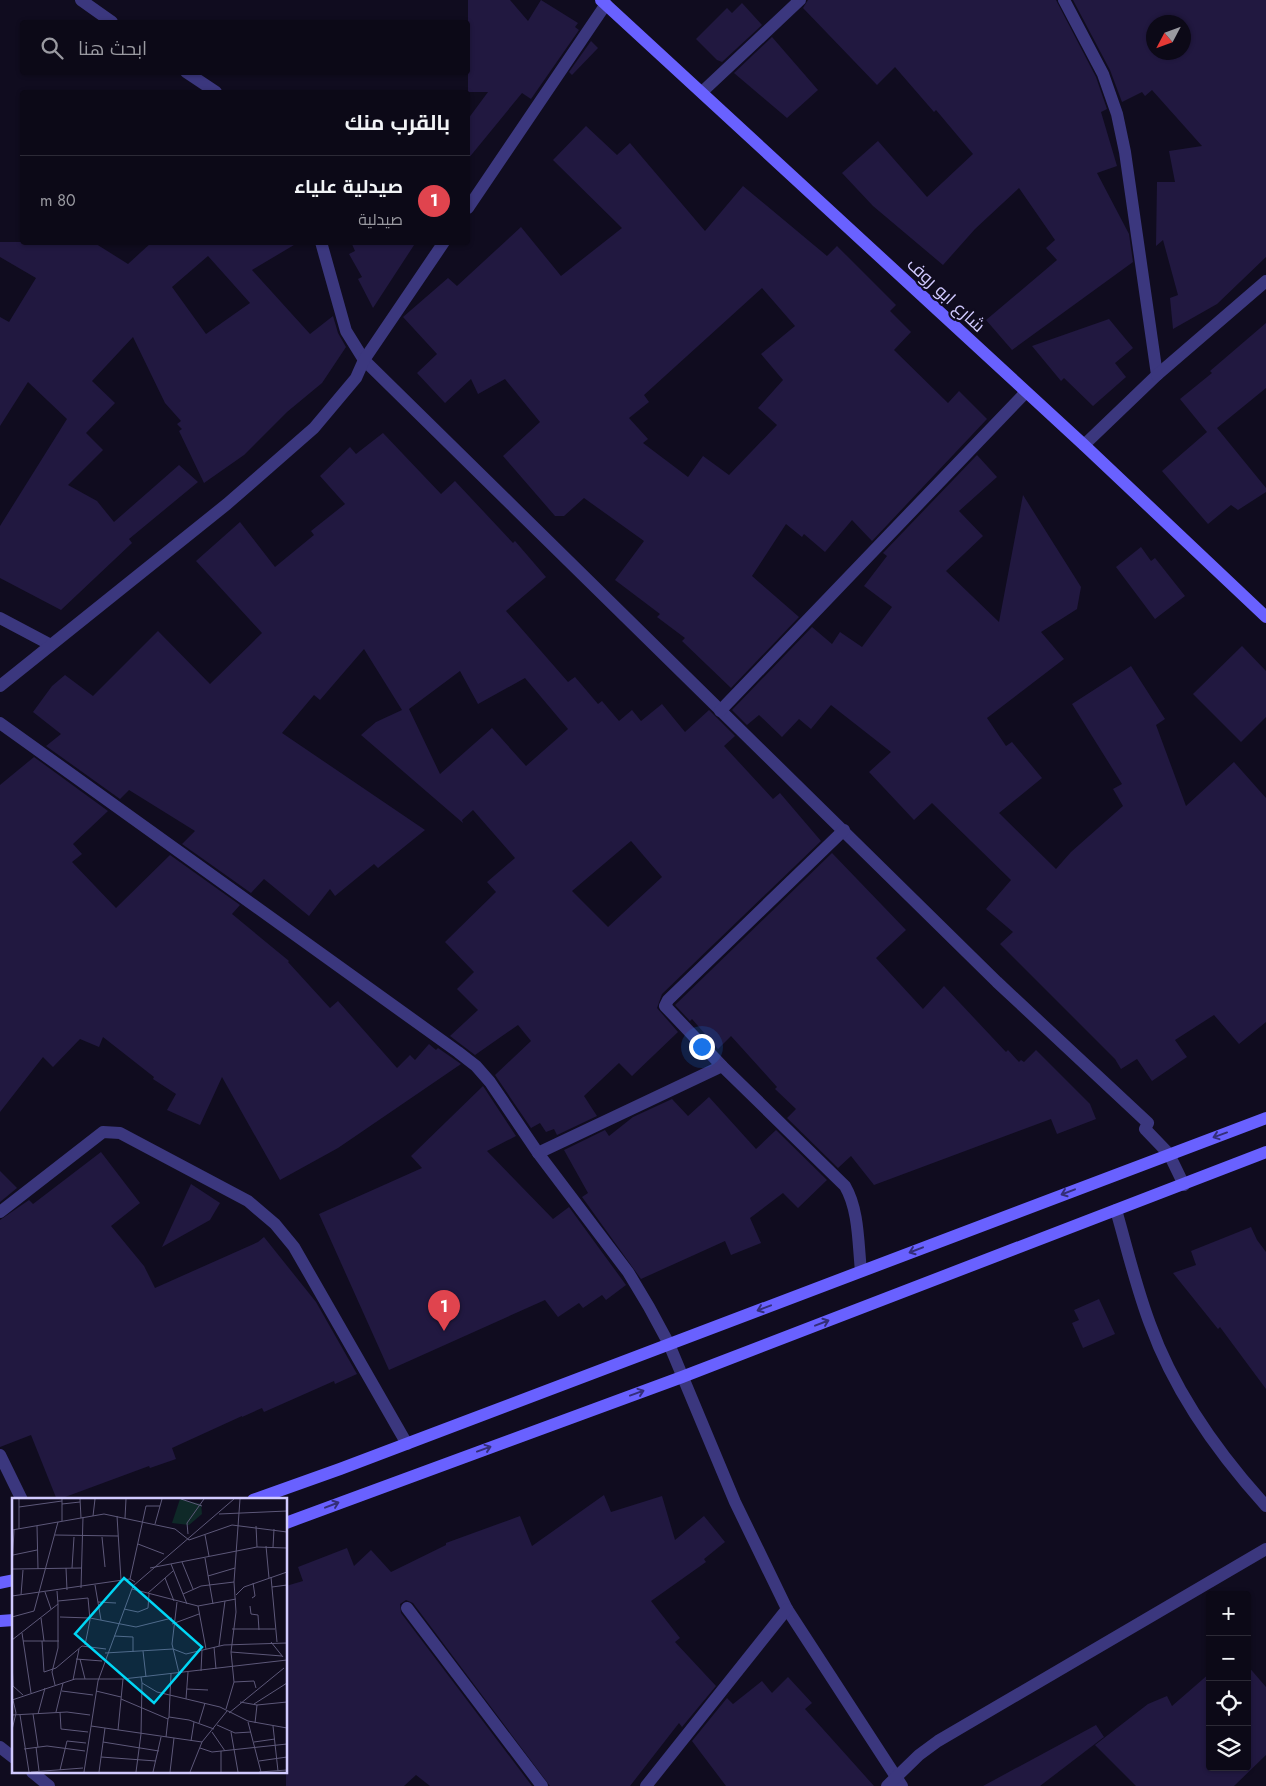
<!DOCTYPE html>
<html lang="ar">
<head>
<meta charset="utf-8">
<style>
  :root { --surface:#0c0917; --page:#1a1724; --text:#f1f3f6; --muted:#9a9aa1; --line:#2c2a36; --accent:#00d6f5 }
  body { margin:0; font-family:Jost,Cairo,sans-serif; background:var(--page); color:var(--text); direction:rtl }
  .controls { position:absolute; right:15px; bottom:15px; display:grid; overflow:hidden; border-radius:5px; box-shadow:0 1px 4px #0004 }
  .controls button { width:45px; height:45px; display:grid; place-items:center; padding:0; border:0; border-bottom:1px solid var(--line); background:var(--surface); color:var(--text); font:25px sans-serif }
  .compass { position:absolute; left:1146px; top:15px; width:45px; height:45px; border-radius:50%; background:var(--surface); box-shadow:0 1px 4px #0004; rotate:229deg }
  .you { position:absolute; left:701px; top:1046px; width:18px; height:18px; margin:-12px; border:4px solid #fff; border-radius:50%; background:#1a73e8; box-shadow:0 0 0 8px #1a73e833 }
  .badge { display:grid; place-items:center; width:32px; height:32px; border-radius:50%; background:var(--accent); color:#fff; font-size:16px; font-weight:700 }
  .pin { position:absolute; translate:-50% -41px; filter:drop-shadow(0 1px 2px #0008) }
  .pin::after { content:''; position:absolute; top:26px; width:18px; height:15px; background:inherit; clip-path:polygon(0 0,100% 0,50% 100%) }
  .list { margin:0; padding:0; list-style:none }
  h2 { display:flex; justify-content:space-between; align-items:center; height:65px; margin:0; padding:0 20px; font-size:21px }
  h2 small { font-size:16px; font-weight:400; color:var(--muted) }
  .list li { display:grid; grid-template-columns:32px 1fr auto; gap:15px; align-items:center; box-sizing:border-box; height:90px; padding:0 20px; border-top:1px solid var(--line) }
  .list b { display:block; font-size:19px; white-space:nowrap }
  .list p { margin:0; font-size:16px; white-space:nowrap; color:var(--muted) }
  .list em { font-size:16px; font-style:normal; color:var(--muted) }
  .icon { flex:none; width:28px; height:28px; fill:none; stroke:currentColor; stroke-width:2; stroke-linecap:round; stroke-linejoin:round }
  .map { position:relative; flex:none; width:1266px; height:1786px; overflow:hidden; direction:ltr }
  .search { position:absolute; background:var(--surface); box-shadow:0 1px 4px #0004; left:20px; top:20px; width:450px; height:55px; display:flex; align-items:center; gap:12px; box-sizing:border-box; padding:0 18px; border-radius:5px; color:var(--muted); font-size:19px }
  .panel { position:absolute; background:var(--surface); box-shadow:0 1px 4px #0004; left:20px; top:90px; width:450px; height:155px; border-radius:5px; direction:rtl }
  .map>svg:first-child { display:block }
  .building { fill:#211840; fill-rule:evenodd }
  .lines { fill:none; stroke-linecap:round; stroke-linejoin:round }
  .street { stroke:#3b377e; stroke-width:12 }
  .secondary { stroke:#6961ff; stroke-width:12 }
  .oneway { stroke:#342e79 }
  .labels { text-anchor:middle; stroke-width:4.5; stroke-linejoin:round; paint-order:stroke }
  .street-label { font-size:18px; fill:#d1caff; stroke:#100c1f }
  .inset-road { fill:none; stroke:#5d5879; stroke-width:1 }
  .view { fill:#00d6f5; fill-opacity:0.15; stroke:#00d6f5; stroke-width:2.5 }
  .inset-edge { fill:none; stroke:#d1caff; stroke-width:2.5 }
</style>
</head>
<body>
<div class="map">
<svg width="1266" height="1786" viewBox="0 0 1266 1786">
  <rect width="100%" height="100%" fill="#100c1f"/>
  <g class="building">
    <path d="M 468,0 L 510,0 L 528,21 L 541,0 L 578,23 L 575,27 L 579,30 L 531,99 L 522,93 L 468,159 L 468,119 L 488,92 L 468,92 Z"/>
    <path d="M 808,0 L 1056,0 L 1096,77 L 1107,109 L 1101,112 L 1117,166 L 1097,173 L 1129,234 L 1133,262 L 1012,350 L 986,320 L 1057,260 L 1046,248 L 1055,240 L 1019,188 L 975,229 L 943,265 L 873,206 L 842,173 L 878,141 L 927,197 L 973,154 L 936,110 L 934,112 L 895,67 L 877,85 L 803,8 Z"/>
    <path d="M 1073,0 L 1266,0 L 1266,257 L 1217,304 L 1173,329 L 1170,298 L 1178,295 L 1163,240 L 1156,246 L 1157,182 L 1175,182 L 1169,151 L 1202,146 L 1152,90 L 1145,96 L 1142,92 L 1122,102 L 1110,70 ZM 1154,22 L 1184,22 L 1184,52 L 1154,52 Z"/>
    <path d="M 742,3 L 762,25 L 722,62 L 717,60 L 696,39 L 727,8 L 732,13 Z"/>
    <path d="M 772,37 L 818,90 L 787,118 L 734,73 Z"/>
    <path d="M 591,41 L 598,48 L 572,75 L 569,72 Z"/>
    <path d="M 586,126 L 617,155 L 630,143 L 705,231 L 743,186 L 827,256 L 837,246 L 896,305 L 890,311 L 911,332 L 894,350 L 948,403 L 959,391 L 987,419 L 872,541 L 852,520 L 825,552 L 804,534 L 802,537 L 786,524 L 752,576 L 799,617 L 731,688 L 682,641 L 685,638 L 657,617 L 660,614 L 615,580 L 644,541 L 584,498 L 564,516 L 555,516 L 503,456 L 540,422 L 505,379 L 478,394 L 471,379 L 445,403 L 417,373 L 437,354 L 403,317 L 448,278 L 457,286 L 521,227 L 561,276 L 622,228 L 553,160 ZM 762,288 L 795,326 L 761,354 L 783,380 L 758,408 L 777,425 L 729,475 L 703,456 L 688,477 L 643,443 L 648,439 L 629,418 L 649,402 L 644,395 Z"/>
    <path d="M 0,242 L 93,242 L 128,264 L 152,242 L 299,242 L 252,270 L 310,334 L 333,316 L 338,333 L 346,347 L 322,383 L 287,412 L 244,455 L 204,483 L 179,431 L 182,429 L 177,424 L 181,421 L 165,403 L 133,337 L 92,381 L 115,403 L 86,433 L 103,450 L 68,485 L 97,501 L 114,522 L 179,465 L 198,482 L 129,539 L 132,543 L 61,610 L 0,578 L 0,526 L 67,419 L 28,382 L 0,426 L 0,317 L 9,322 L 36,278 L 0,257 ZM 208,256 L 250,303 L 206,334 L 172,287 Z"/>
    <path d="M 351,242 L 416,242 L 373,308 L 358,279 L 362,277 L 349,254 L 355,251 Z"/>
    <path d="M 1109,319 L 1133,348 L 1115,363 L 1126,377 L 1093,406 L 1064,378 L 1061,381 L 1032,346 Z"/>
    <path d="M 1266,323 L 1266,388 L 1217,428 L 1266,488 L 1266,492 L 1238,510 L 1231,505 L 1208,524 L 1162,471 L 1207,432 L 1180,399 L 1212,373 L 1210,371 Z"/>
    <path d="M 383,433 L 441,494 L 455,481 L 513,543 L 515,541 L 546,577 L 506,611 L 568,682 L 575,677 L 598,704 L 602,701 L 619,721 L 632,710 L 641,721 L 662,704 L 685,732 L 709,710 L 735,736 L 724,746 L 773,799 L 780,793 L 821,841 L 662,994 L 657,1008 L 678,1032 L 632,1076 L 619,1063 L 584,1096 L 597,1116 L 557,1135 L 554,1129 L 546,1132 L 540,1123 L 531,1128 L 495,1075 L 531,1041 L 518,1025 L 475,1055 L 450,1036 L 478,1010 L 457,989 L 474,972 L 445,942 L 496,892 L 487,882 L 515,858 L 473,810 L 462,820 L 463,823 L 361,735 L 376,722 L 402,710 L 364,649 L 320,700 L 314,695 L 282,733 L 425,830 L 378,868 L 374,864 L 335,896 L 330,889 L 309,916 L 264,879 L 251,893 L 182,844 L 195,831 L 129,790 L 120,799 L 46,746 L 61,734 L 33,712 L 52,686 L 65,675 L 93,696 L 158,631 L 210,684 L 262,633 L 196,561 L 240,522 L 275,567 L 314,535 L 311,531 L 345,504 L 320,476 L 350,447 L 356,454 ZM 460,671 L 478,704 L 525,678 L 568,729 L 526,766 L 492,728 L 440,774 L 409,709 ZM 631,841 L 662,877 L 608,927 L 572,891 Z"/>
    <path d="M 977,455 L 997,477 L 959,511 L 983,536 L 946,571 L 999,622 L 1023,495 L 1081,587 L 1077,609 L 1041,632 L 1064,659 L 987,718 L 1006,746 L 1012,742 L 1042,778 L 999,813 L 1056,869 L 1071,852 L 1123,806 L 1113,789 L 1122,784 L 1072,704 L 1131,666 L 1165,719 L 1156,725 L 1186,806 L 1234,762 L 1266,798 L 1266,1022 L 1239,1044 L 1214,1015 L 1175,1040 L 1187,1057 L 1152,1081 L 1137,1059 L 1121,1069 L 1115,1059 L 1000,944 L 1013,932 L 986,909 L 1011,880 L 932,803 L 914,820 L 869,772 L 891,752 L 831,705 L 811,729 L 799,719 L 782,737 L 759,715 L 747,725 L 732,710 L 812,627 L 832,644 L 840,632 L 862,647 L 892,607 L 864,586 L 887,556 L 883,553 Z"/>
    <path d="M 1141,547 L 1151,561 L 1155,558 L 1185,596 L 1155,619 L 1116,567 Z"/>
    <path d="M 1242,646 L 1266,671 L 1266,717 L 1241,742 L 1193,694 Z"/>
    <path d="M 34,757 L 108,811 L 73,844 L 82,854 L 72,862 L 116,908 L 170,855 L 240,905 L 232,914 L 289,961 L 288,962 L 330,1008 L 338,1001 L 397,1068 L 410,1055 L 415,1060 L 429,1044 L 436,1050 L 438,1048 L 461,1064 L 338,1148 L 280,1180 L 222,1077 L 200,1125 L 167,1110 L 176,1094 L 153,1079 L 154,1077 L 103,1037 L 99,1047 L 80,1039 L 53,1067 L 43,1057 L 0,1112 L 0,785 Z"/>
    <path d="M 832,853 L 906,930 L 876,958 L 923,1009 L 944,986 L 1006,1052 L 1008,1050 L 1019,1062 L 1021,1060 L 1024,1062 L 1036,1050 L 1090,1104 L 1096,1119 L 1057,1134 L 1051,1119 L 874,1185 L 851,1156 L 838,1168 L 787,1118 L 796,1109 L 775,1089 L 777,1087 L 731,1036 L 718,1049 L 692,1019 L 690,1021 L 675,1005 Z"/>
    <path d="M 483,1086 L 516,1136 L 487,1151 L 553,1219 L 569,1207 L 626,1285 L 606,1300 L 602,1295 L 583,1308 L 579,1303 L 558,1317 L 545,1300 L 389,1370 L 319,1214 L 422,1168 L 411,1156 Z"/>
    <path d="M 709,1097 L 756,1149 L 776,1130 L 827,1180 L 798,1208 L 783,1193 L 750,1218 L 761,1243 L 731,1255 L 725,1241 L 641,1279 L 582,1197 L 588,1193 L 564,1150 L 605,1130 L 609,1136 L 633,1117 L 672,1099 L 688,1116 Z"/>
    <path d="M 101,1152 L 140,1203 L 111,1226 L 144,1266 L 155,1288 L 258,1242 L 264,1237 L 316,1302 L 357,1374 L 335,1384 L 334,1381 L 264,1412 L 262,1408 L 242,1417 L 242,1416 L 172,1448 L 176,1459 L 150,1468 L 149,1466 L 57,1500 L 31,1435 L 0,1447 L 0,1220 L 29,1200 L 33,1204 Z"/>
    <path d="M 0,1171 L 17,1188 L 0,1202 Z"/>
    <path d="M 191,1184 L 220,1203 L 210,1220 L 162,1247 Z"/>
    <path d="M 1251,1227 L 1257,1240 L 1266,1252 L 1266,1389 L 1220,1327 L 1218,1329 L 1173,1273 L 1196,1265 L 1191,1251 Z"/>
    <path d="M 1099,1299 L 1115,1334 L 1083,1348 L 1072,1323 L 1079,1320 L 1074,1310 Z"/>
    <path d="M 604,1495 L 611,1512 L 662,1496 L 675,1540 L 704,1516 L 725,1542 L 704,1559 L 706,1562 L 651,1601 L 680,1638 L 675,1642 L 716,1686 L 682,1727 L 679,1723 L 630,1786 L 550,1786 L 413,1603 L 406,1600 L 400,1604 L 401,1613 L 532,1786 L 430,1786 L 416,1775 L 404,1786 L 286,1786 L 286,1586 L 303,1581 L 298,1567 L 347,1548 L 354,1566 L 371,1550 L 391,1572 L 446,1545 L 446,1543 L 520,1516 L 532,1546 Z"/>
    <path d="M 1247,1665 L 1266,1687 L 1266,1755 L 1234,1786 L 1136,1786 L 1095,1745 L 1148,1704 L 1167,1696 L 1172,1706 L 1210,1673 L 1210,1767 L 1247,1767 Z"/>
    <path d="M 788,1677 L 812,1703 L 805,1709 L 874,1786 L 726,1786 L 692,1741 L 727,1698 L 733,1704 L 762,1681 L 772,1693 Z"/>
    <path d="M 1096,1725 L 1104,1737 L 1040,1786 L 983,1786 Z"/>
  </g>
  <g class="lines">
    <g class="street">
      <path d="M 81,0 L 112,22"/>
      <path d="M 1064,0 L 1103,74 L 1117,114 L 1125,152 L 1157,375 L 1084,445"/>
      <path d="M 186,72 L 216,92"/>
      <path d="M 702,92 L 800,0"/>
      <path d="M 468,208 L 606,4"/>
      <path d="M 321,242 L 346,331 L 364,360 L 997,982 L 1148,1123 L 1145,1129 L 1169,1154 L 1184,1185"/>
      <path d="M 1157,375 L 1266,281"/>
      <path d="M 0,618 L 51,645"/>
      <path d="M 0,686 L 227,504 L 314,428 L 356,378 L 364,360 L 444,242"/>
      <path d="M 720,711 L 1026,392"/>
      <path d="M 0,723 L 458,1052 L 476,1066 L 490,1082 L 538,1153 L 628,1272 L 649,1307 L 669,1344 L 735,1502 L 787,1609 L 902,1786"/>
      <path d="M 844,830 L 668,1000 L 665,1006 L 722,1066 L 845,1186 C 859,1210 858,1243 861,1271"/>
      <path d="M 538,1153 L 722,1066"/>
      <path d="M 1116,1210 C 1127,1248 1136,1287 1150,1324 C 1174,1391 1218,1453 1266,1506"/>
      <path d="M 0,1212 L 103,1132 L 120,1133 L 248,1201 L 275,1224 L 294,1247 L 407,1444"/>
      <path d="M 0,1455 L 22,1500"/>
      <path d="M 407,1608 L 542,1786"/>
      <path d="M 0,1747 L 14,1758"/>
      <path d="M 32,1772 L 49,1786"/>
      <path d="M 646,1786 L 787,1609"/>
      <path d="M 887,1786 L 919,1755 L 938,1741 L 1266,1549"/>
    </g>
    <g class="secondary">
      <path d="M 601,0 L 1084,445 L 1266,617"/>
      <path d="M 253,1500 L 340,1469 L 1266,1118"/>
      <path d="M 286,1523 L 682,1377 L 1266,1152"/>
      <path d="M 0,1583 L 14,1580"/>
      <path d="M 0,1621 L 14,1620"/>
    </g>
  </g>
  <defs><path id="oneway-shaft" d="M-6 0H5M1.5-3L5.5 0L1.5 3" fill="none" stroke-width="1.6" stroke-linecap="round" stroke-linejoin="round" transform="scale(1.25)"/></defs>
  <g class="oneway">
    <use href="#oneway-shaft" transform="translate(1220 1135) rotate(160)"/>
    <use href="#oneway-shaft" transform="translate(1068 1192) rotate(159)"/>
    <use href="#oneway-shaft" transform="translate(916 1250) rotate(159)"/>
    <use href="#oneway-shaft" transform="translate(764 1308) rotate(159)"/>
    <use href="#oneway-shaft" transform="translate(822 1323) rotate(-21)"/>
    <use href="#oneway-shaft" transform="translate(637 1393) rotate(-20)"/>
    <use href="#oneway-shaft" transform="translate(484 1449) rotate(-20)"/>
    <use href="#oneway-shaft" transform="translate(332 1505) rotate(-21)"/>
  </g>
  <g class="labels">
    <g class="street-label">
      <text transform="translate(946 295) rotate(43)" y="6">شارع ابو روف</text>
    </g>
  </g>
  <g transform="translate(12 1498)">
    <rect width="275" height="275" fill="#100c1f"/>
    <path d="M 168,1 L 189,6 L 190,16 L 177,27 L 160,25 Z" fill="#0f2928"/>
    <path class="inset-road" d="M 50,1 L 50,23M 68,1 L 69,20M 169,1 L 190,8M 228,1 L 222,84 L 224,114 L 219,154 L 270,158M 50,6 L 68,4M 7,9 L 50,3M 207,16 L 275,13M 81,18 L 83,1M 105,18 L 109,82M 113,20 L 114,1M 143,26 L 150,1M 25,28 L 26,71M 244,28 L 245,49M 7,31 L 7,1M 0,32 L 92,16 L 163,31 L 177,42 L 220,27 L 275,34M 176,36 L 175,25 L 192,1M 43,37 L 106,38M 193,37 L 197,58M 90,39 L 93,69M 126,46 L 152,56M 254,48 L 257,80M 261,49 L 262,31M 1,57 L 25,52M 193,60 L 201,106M 170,64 L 181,91M 159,66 L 175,106M 54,70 L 55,92M 60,70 L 62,39M 138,70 L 245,49 L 275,50M 0,71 L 70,70M 0,71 L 2,32M 196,78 L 223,70M 259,79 L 265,144M 153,80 L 162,103M 118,81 L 134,8 L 148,8M 83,87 L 89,122M 260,89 L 275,87M 69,90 L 71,19M 120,91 L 186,108 L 224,101M 33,94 L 39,111M 136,95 L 161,73M 171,96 L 189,88 L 222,84M 9,97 L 11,72M 224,97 L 232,89 L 275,74M 0,98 L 118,81 L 123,84M 240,100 L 243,98 L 241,85M 46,103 L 76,100 L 78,122 L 73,147M 86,104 L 104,105M 165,104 L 160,146 L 167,175M 186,108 L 194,151M 238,108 L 239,116 L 246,117 L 247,132M 112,111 L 126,114 L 136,110 L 137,96M 0,119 L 22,113 L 46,24M 48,119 L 78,120 L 124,129 L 160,120M 29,120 L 32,143M 160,126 L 187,116M 220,131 L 263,131M 10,135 L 19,195M 102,138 L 121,139 L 121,154M 0,142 L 46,106 L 45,93M 11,143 L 47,143M 30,143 L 32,174 L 44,170 L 70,148 L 94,151M 259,144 L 271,159M 207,148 L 213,103M 202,149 L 204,171M 131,153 L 134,179M 93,155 L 161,151 L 174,156 L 212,147 L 275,145M 0,160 L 1,188 L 11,197M 64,161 L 90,163M 68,161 L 73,181M 189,173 L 190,152M 129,179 L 130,185 L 145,194 L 208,209 L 236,223 L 275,230M 61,182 L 67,151M 222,184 L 242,183 L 244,190M 43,187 L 40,174 L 46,150 L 46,106M 175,191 L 196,192M 50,193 L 81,197M 84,193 L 109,199M 109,201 L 156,221 L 157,219 L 177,222 L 202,231M 174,201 L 176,174M 0,202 L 63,181 L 111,181 L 275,162M 228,204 L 245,207 L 275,204M 242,206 L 275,185M 214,211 L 222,184 L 219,154M 44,214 L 51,185M 48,214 L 49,231 L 76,234M 217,215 L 272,170M 21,216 L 26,249M 26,216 L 33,190M 0,217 L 55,214 L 78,217M 8,217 L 17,274M 157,219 L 159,176M 236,224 L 249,274M 187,225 L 193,205M 243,225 L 245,207M 205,227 L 223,235 L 239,234M 79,228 L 190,244M 261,228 L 266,273M 0,232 L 4,215 L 1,202M 106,232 L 111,181M 200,234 L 213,253M 219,234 L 226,274M 154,239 L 156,221M 179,243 L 182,224M 91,244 L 147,253M 242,244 L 263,241M 24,249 L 27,273M 188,250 L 200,254 L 275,246M 12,251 L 35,248 L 73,253M 209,253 L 209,274M 89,259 L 144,263M 247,263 L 275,259M 48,272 L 55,243 L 74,245M 19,274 L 71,270M 72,274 L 86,183 L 121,88 L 222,1M 87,274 L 93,230M 124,274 L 129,236 L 130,185M 141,274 L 149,239M 158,274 L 162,240M 178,274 L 190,244 L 215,213M 247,274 L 275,272"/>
    <path class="view" d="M 112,80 L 190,149 L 142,205 L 63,136 Z"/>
    <rect width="275" height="275" class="inset-edge"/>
  </g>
</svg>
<div class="controls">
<button>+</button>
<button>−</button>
<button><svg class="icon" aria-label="locate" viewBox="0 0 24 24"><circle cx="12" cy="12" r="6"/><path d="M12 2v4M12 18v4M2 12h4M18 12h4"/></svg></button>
<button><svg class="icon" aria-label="layers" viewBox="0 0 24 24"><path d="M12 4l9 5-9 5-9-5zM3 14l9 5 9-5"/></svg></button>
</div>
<svg class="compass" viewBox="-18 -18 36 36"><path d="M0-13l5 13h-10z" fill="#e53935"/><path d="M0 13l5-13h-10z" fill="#9a9aa1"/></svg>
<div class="you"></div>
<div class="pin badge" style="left:444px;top:1331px;background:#e0444e">1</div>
<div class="search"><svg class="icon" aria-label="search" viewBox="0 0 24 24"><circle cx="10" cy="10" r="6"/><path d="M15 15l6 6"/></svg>ابحث هنا</div>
<section class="panel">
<h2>بالقرب منك<small></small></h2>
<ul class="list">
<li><span class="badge" style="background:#e0444e">1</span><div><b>صيدلية علياء</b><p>صيدلية</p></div><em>80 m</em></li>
</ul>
</section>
</div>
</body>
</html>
